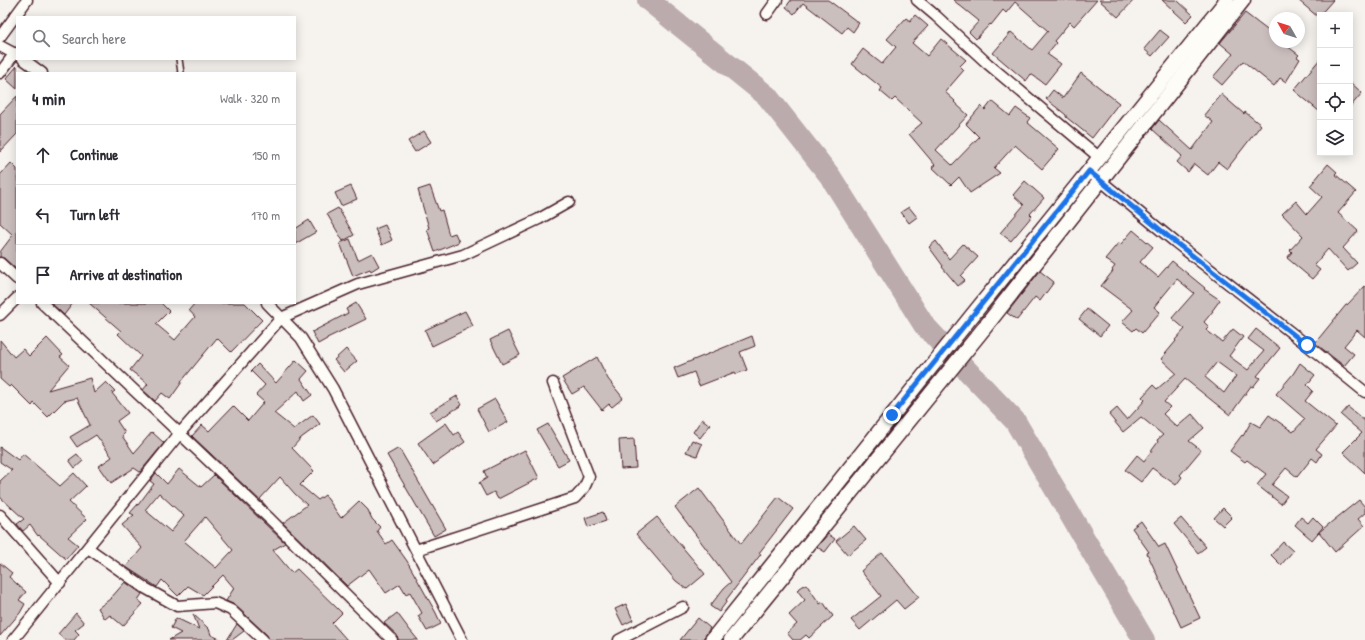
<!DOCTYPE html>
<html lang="en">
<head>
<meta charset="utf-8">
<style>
  :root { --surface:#fff; --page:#f2f2f3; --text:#2b2b33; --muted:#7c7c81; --line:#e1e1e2 }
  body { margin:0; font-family:"Patrick Hand",sans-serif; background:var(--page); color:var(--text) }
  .controls { position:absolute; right:12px; top:12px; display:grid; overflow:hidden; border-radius:0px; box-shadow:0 2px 10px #0003 }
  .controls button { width:36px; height:36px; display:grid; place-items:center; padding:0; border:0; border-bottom:1px solid var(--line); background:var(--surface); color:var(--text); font:20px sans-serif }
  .compass { position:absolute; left:1269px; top:12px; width:36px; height:36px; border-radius:50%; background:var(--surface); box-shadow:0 2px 10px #0003; rotate:309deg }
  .stop { position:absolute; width:12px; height:12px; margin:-9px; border:3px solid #1a73e8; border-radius:50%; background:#fff }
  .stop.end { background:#1a73e8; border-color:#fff; box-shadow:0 1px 4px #0008 }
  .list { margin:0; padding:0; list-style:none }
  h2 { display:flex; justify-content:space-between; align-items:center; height:52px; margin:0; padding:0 16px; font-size:17px }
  h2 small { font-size:13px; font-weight:400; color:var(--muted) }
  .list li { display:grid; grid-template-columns:26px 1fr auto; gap:12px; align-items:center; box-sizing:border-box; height:60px; padding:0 16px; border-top:1px solid var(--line) }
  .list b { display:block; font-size:15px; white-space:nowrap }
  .list em { font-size:13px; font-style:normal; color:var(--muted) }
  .icon { flex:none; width:22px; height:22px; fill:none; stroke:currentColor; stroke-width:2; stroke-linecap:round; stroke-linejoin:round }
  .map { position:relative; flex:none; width:1365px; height:640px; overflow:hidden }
  .search { position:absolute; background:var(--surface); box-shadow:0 2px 10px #0003; left:16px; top:16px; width:280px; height:44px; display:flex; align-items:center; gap:10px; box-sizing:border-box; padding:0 14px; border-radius:0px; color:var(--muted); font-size:15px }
  .panel { position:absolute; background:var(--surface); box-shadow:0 2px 10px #0003; left:16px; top:72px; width:280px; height:232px; border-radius:0px }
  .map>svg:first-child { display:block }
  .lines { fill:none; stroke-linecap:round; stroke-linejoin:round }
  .river { stroke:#bbabac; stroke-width:22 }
  .building { fill:#cbbfbe; stroke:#4a1f2b; fill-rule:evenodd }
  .service-casing { stroke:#4a1f2b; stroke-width:8 }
  .minor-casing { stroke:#4a1f2b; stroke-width:13 }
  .secondary-casing { stroke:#4a1f2b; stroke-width:17 }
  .service { stroke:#fdfcf7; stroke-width:5 }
  .minor { stroke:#fdfcf7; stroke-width:10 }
  .secondary { stroke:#fdfcf7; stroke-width:14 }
  .route { stroke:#1a73e8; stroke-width:5 }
</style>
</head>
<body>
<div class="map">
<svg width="1365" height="640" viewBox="0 0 1365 640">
  <rect width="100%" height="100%" fill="#f6f3ef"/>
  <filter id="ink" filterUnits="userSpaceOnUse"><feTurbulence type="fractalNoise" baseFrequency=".025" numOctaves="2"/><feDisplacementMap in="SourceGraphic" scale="8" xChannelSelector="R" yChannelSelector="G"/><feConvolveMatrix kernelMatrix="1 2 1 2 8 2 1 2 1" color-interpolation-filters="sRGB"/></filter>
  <g filter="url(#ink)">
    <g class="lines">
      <path class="river" d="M 648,0 L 767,96 L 830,176 L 924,325 L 1015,421 L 1144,640"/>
    </g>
    <g class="building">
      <path d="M 791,0 L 828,0 L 859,23 L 853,32 L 847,27 L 842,33 L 803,3 L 794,14 L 786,7 Z"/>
      <path d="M 953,0 L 1097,0 L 1074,26 L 1070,22 L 1054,41 L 1056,43 L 1047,54 L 1061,64 L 1045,84 L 1031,74 L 1026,81 L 993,53 L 1011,32 L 1032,50 L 1048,31 L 1015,2 L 1006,13 L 1003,10 L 991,25 L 990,24 L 976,39 L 969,32 L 979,21 Z"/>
      <path d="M 1099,0 L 1134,0 L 1118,17 Z"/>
      <path d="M 1162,0 L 1177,0 L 1193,15 L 1186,22 Z"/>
      <path d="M 1298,0 L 1333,0 L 1318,17 Z"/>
      <path d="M 1245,13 L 1275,36 L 1275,42 L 1282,42 L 1299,55 L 1297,57 L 1300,59 L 1286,82 L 1280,78 L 1274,86 L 1243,61 L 1222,85 L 1213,77 L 1233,54 L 1220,43 Z"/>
      <path d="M 915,15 L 928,26 L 912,43 L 927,56 L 941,39 L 966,60 L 960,66 L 964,70 L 945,92 L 955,101 L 954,102 L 968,115 L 936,150 L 952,165 L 979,137 L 966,124 L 981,106 L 985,110 L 992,101 L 1010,116 L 1016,108 L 1030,118 L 1027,122 L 1059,149 L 1042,169 L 1015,145 L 994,168 L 1000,173 L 970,193 L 959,177 L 951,185 L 932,167 L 935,165 L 909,134 L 922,123 L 895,98 L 892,101 L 880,91 L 882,88 L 852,64 L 863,49 L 882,64 L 896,47 L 887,39 L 906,18 L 910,21 Z"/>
      <path d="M 1160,30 L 1169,37 L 1152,56 L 1144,49 Z"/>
      <path d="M 1320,59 L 1320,112 L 1294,90 Z"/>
      <path d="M 17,66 L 17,89 L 6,79 Z"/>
      <path d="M 1081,73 L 1119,103 L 1092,138 L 1066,117 L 1066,115 L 1046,99 L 1053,90 L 1063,98 Z"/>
      <path d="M 1350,82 L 1362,93 L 1350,107 Z"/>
      <path d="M 1221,94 L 1244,114 L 1245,112 L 1261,125 L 1227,169 L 1218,162 L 1208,175 L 1194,164 L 1188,172 L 1177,162 L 1182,156 L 1152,129 L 1159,120 L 1192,150 L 1213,122 L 1204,115 Z"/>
      <path d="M 17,96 L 17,134 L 0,152 L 0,114 Z"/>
      <path d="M 424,131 L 431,142 L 415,152 L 408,141 Z"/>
      <path d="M 11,163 L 17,169 L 17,270 L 4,258 L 0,257 L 0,252 L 13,235 L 0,223 L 0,175 Z"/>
      <path d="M 1328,164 L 1337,172 L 1335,174 L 1356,192 L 1338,213 L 1358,231 L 1343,248 L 1357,263 L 1348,271 L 1328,249 L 1314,265 L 1320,270 L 1312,279 L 1287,258 L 1292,252 L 1290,250 L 1303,236 L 1282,214 L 1296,201 L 1307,214 L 1322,197 L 1310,186 Z"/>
      <path d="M 1025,181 L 1044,198 L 1030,214 L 1032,216 L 1011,241 L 1000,233 L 1024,205 L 1013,195 Z"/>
      <path d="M 351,186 L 357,199 L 341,206 L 335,193 Z"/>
      <path d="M 430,186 L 439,211 L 442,210 L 449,235 L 455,233 L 459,242 L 435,252 L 427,229 L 429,228 L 418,190 Z"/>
      <path d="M 909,207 L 917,217 L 909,223 L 901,212 Z"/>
      <path d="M 338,208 L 354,235 L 343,241 L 327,214 Z"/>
      <path d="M 309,220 L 316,232 L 295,244 L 295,229 Z"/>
      <path d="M 385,225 L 392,240 L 382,245 L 375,229 Z"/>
      <path d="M 1133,230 L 1153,247 L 1140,262 L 1158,277 L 1172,261 L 1205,288 L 1204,289 L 1220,300 L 1212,311 L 1213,311 L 1204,322 L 1209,327 L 1206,330 L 1222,342 L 1233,329 L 1243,337 L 1229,356 L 1248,370 L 1264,351 L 1248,339 L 1256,329 L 1280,348 L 1257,376 L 1260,378 L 1253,387 L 1251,386 L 1230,415 L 1185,379 L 1164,402 L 1170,407 L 1163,414 L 1177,427 L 1192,414 L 1204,428 L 1189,441 L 1201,450 L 1180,475 L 1182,477 L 1176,485 L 1152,468 L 1141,482 L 1125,470 L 1137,455 L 1144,461 L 1158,442 L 1157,440 L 1163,435 L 1141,417 L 1123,432 L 1109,415 L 1117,408 L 1127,420 L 1145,400 L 1142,397 L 1153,385 L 1157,389 L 1176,373 L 1161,359 L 1176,341 L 1175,340 L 1185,329 L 1172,318 L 1194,293 L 1177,279 L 1154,307 L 1160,312 L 1142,333 L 1136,328 L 1133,331 L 1122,322 L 1133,310 L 1101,286 L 1113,271 L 1112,270 L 1115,266 L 1105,259 L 1119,242 L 1121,244 ZM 1217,362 L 1236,376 L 1224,393 L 1205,377 Z"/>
      <path d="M 350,239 L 358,260 L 372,253 L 379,266 L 371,271 L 370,269 L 353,276 L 340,243 Z"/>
      <path d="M 936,241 L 949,259 L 963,244 L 978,257 L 961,276 L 965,280 L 958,286 L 942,267 L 943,266 L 929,247 Z"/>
      <path d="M 1040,271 L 1054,282 L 1040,301 L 1035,297 L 1017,320 L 1007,313 Z"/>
      <path d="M 1365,286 L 1365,337 L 1357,330 L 1344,346 L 1354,354 L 1344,366 L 1315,343 L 1346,305 L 1347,305 Z"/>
      <path d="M 51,303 L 73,303 L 64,315 Z"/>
      <path d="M 89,303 L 161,303 L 169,311 L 156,324 L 175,340 L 195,317 L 189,310 L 195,303 L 245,303 L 262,320 L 231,352 L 217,338 L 181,382 L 182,382 L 170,399 L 162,393 L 155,401 L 143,390 L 148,384 L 130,370 L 141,356 L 118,334 L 121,331 Z"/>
      <path d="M 356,303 L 366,319 L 327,338 L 327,339 L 318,344 L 312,332 L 348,313 L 346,309 Z"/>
      <path d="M 1087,309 L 1108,326 L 1100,336 L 1079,319 Z"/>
      <path d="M 465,311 L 473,326 L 432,346 L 425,330 Z"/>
      <path d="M 508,331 L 520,355 L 502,364 L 490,340 Z"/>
      <path d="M 752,336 L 755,346 L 740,352 L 747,370 L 736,374 L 735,372 L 699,386 L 694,372 L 678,378 L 674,368 Z"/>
      <path d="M 47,338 L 63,355 L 60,357 L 69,365 L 48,390 L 90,378 L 94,393 L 106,382 L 115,391 L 112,393 L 128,413 L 117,421 L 125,433 L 122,436 L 134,453 L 152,432 L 164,443 L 140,472 L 134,468 L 111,483 L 99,466 L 112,457 L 96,435 L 77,447 L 70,437 L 90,425 L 77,398 L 64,401 L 48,417 L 34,403 L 32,406 L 11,385 L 9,387 L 0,379 L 0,340 L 14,357 L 23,349 L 29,356 Z"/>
      <path d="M 346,349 L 357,361 L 344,372 L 334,360 Z"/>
      <path d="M 597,357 L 608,379 L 623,398 L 612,407 L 609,404 L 602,410 L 584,387 L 572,394 L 562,378 Z"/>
      <path d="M 296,360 L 308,371 L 301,379 L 312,395 L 304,401 L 298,391 L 274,413 L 294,429 L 313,415 L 320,424 L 301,438 L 292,448 L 314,471 L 300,485 L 318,500 L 325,495 L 341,518 L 359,501 L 368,510 L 372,519 L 380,527 L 377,531 L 386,544 L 392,540 L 407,561 L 436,613 L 441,624 L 427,631 L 418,616 L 422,613 L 410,592 L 406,594 L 400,584 L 386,593 L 369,569 L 347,586 L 283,523 L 307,505 L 295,494 L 280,477 L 260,499 L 268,508 L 192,436 L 202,425 L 209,431 L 233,406 L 248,421 L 264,402 L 256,395 L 265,385 L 251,371 L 258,364 L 276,383 Z"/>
      <path d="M 1300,363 L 1315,375 L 1307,385 L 1313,391 L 1305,401 L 1336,426 L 1316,449 L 1322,454 L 1317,462 L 1312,458 L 1297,477 L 1286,468 L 1272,485 L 1287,496 L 1281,504 L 1257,485 L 1266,474 L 1247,460 L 1245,462 L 1230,451 L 1242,435 L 1243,436 L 1251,422 L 1260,427 L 1269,415 L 1293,432 L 1305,419 L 1276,394 L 1293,374 Z"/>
      <path d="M 457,396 L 462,405 L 436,421 L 430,412 Z"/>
      <path d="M 495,399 L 508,422 L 489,432 L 477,409 Z"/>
      <path d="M 1348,407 L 1365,421 L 1365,473 L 1343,452 L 1362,433 L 1341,415 Z"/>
      <path d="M 702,419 L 710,425 L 700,438 L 693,432 Z"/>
      <path d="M 446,423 L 454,435 L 458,432 L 465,442 L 433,465 L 418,443 Z"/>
      <path d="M 548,424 L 569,460 L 558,466 L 537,430 Z"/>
      <path d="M 634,439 L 636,468 L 621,469 L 619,440 Z"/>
      <path d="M 692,440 L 702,444 L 697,456 L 686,452 Z"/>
      <path d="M 0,447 L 18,460 L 23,454 L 60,486 L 74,473 L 86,486 L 69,502 L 87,519 L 68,537 L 78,545 L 66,559 L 39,535 L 38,536 L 30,525 L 23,531 L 17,524 L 24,519 L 0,497 L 0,481 L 12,470 L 0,462 Z"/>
      <path d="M 399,448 L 446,529 L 434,536 L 387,455 Z"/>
      <path d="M 525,450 L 539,478 L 498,499 L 494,492 L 486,496 L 479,483 L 487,478 L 484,471 Z"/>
      <path d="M 77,454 L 83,461 L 75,468 L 69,460 Z"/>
      <path d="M 179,469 L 201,487 L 214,475 L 285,543 L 273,550 L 292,573 L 297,569 L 342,613 L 332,623 L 347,640 L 269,640 L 267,635 L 235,605 L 226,601 L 234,588 L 223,575 L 203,595 L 188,586 L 178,596 L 162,580 L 157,587 L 126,567 L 142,548 L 122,525 L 134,515 L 130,513 L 138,504 L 138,505 L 150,489 L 154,484 L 150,481 L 156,473 L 167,484 ZM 159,493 L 184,516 L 171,532 L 145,510 ZM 205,517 L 233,550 L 216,568 L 184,541 Z"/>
      <path d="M 699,488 L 741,544 L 778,497 L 793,509 L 759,553 L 761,554 L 726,600 L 727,601 L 719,612 L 710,606 L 724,588 L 731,582 L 675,507 Z"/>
      <path d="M 1359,500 L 1365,507 L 1365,513 L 1358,519 L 1364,526 L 1335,552 L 1319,532 Z"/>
      <path d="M 1223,508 L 1232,517 L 1223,526 L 1214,518 Z"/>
      <path d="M 603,512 L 606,521 L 588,527 L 585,518 Z"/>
      <path d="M 657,517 L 705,574 L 687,589 L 676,581 L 636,534 Z"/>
      <path d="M 1301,517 L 1308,523 L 1313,517 L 1323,527 L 1312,540 L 1295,525 Z"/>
      <path d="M 1181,518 L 1206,547 L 1198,553 L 1174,524 Z"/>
      <path d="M 1141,521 L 1159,547 L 1165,544 L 1200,618 L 1181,627 L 1147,553 L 1149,552 L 1132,528 Z"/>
      <path d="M 854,526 L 866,540 L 848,555 L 836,541 Z"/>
      <path d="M 828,534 L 835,539 L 825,552 L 817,547 Z"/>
      <path d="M 1283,542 L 1293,551 L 1281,565 L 1271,555 Z"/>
      <path d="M 882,553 L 919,597 L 904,609 L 896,600 L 860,630 L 851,620 L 881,596 L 861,571 Z"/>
      <path d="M 0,563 L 12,573 L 9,577 L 26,592 L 19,600 L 25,604 L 20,613 L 0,636 Z"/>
      <path d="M 125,582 L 142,594 L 138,600 L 143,604 L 123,626 L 110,615 L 105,619 L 98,608 L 110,599 Z"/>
      <path d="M 806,584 L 820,604 L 823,602 L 833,616 L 809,638 L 806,635 L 800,640 L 793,640 L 787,633 L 797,624 L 789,615 L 805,600 L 797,590 Z"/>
      <path d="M 626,604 L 633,620 L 623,625 L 615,609 Z"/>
      <path d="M 76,613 L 84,623 L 75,630 L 79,634 L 74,640 L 65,640 L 58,634 Z"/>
      <path d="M 397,613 L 409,629 L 418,640 L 398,640 L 397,635 L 384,623 Z"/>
      <path d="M 193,614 L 209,629 L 211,635 L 222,640 L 169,640 L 181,633 L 171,628 L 176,618 L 199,629 Z"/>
      <path d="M 698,618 L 710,628 L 705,636 L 701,640 L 680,640 Z"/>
      <path d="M 237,624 L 244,631 L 232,640 L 227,640 Z"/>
    </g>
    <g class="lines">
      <defs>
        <path id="service" d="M 179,59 L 181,73"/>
        <g id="minor">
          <path d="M 917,0 L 936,16 L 988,64 L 1100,158"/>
          <path d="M 767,14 L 777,0"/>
          <path d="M 0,37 L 27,0"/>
          <path d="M 0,46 L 17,55"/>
          <path d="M 23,59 L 42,73"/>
          <path d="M 0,73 L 15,53"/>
          <path d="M 1089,171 L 1175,242 L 1307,345 L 1365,392"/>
          <path d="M 0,263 L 17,279"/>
          <path d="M 42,303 L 270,519 L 392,640"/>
          <path d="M 267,303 L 301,338 L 333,389 L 462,640"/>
          <path d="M 0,315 L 17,298"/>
          <path d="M 0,515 L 60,583"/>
          <path d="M 88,548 L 145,588 L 177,606 L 215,603 L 231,610 L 263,640"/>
          <path d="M 416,550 L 575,498 L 584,488 L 589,477 L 553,383"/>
          <path d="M 13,640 L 180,433 L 281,318 L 358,284 L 463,255 L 539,219 L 569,202"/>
          <path d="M 619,640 L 683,607"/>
        </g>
        <g id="secondary">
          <path d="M 712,640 L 971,317 L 1227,0"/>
          <path d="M 731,640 L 985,327 L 1243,0"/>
        </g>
      </defs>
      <use href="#service" class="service-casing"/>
      <use href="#minor" class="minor-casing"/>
      <use href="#secondary" class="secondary-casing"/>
      <use href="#service" class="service"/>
      <use href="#minor" class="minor"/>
      <use href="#secondary" class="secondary"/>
    </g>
  </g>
  <g class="lines" filter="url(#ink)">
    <path class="route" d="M 892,415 L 1089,171 L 1175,242 L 1307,345"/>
  </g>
</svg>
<div class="controls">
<button>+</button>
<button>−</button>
<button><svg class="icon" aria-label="locate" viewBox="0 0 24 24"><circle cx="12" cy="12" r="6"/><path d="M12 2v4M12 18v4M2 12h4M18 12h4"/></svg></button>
<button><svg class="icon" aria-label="layers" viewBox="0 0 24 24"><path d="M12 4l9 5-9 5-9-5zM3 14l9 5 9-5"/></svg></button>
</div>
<svg class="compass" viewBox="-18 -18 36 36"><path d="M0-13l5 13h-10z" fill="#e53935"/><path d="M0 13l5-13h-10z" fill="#7c7c81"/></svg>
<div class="stop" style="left:1307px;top:345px"></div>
<div class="stop end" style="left:892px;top:415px"></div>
<div class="search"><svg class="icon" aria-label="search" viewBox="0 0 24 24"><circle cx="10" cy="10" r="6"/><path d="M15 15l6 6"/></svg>Search here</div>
<section class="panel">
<h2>4 min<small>Walk · 320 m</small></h2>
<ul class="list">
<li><svg class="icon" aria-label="ahead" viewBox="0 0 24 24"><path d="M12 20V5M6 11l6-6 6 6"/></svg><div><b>Continue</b></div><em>150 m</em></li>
<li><svg class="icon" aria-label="left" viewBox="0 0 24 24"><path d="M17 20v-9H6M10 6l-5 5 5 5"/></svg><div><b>Turn left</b></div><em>170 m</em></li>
<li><svg class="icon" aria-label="arrive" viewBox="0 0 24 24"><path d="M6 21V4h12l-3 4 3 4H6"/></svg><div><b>Arrive at destination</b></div></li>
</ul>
</section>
</div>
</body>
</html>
